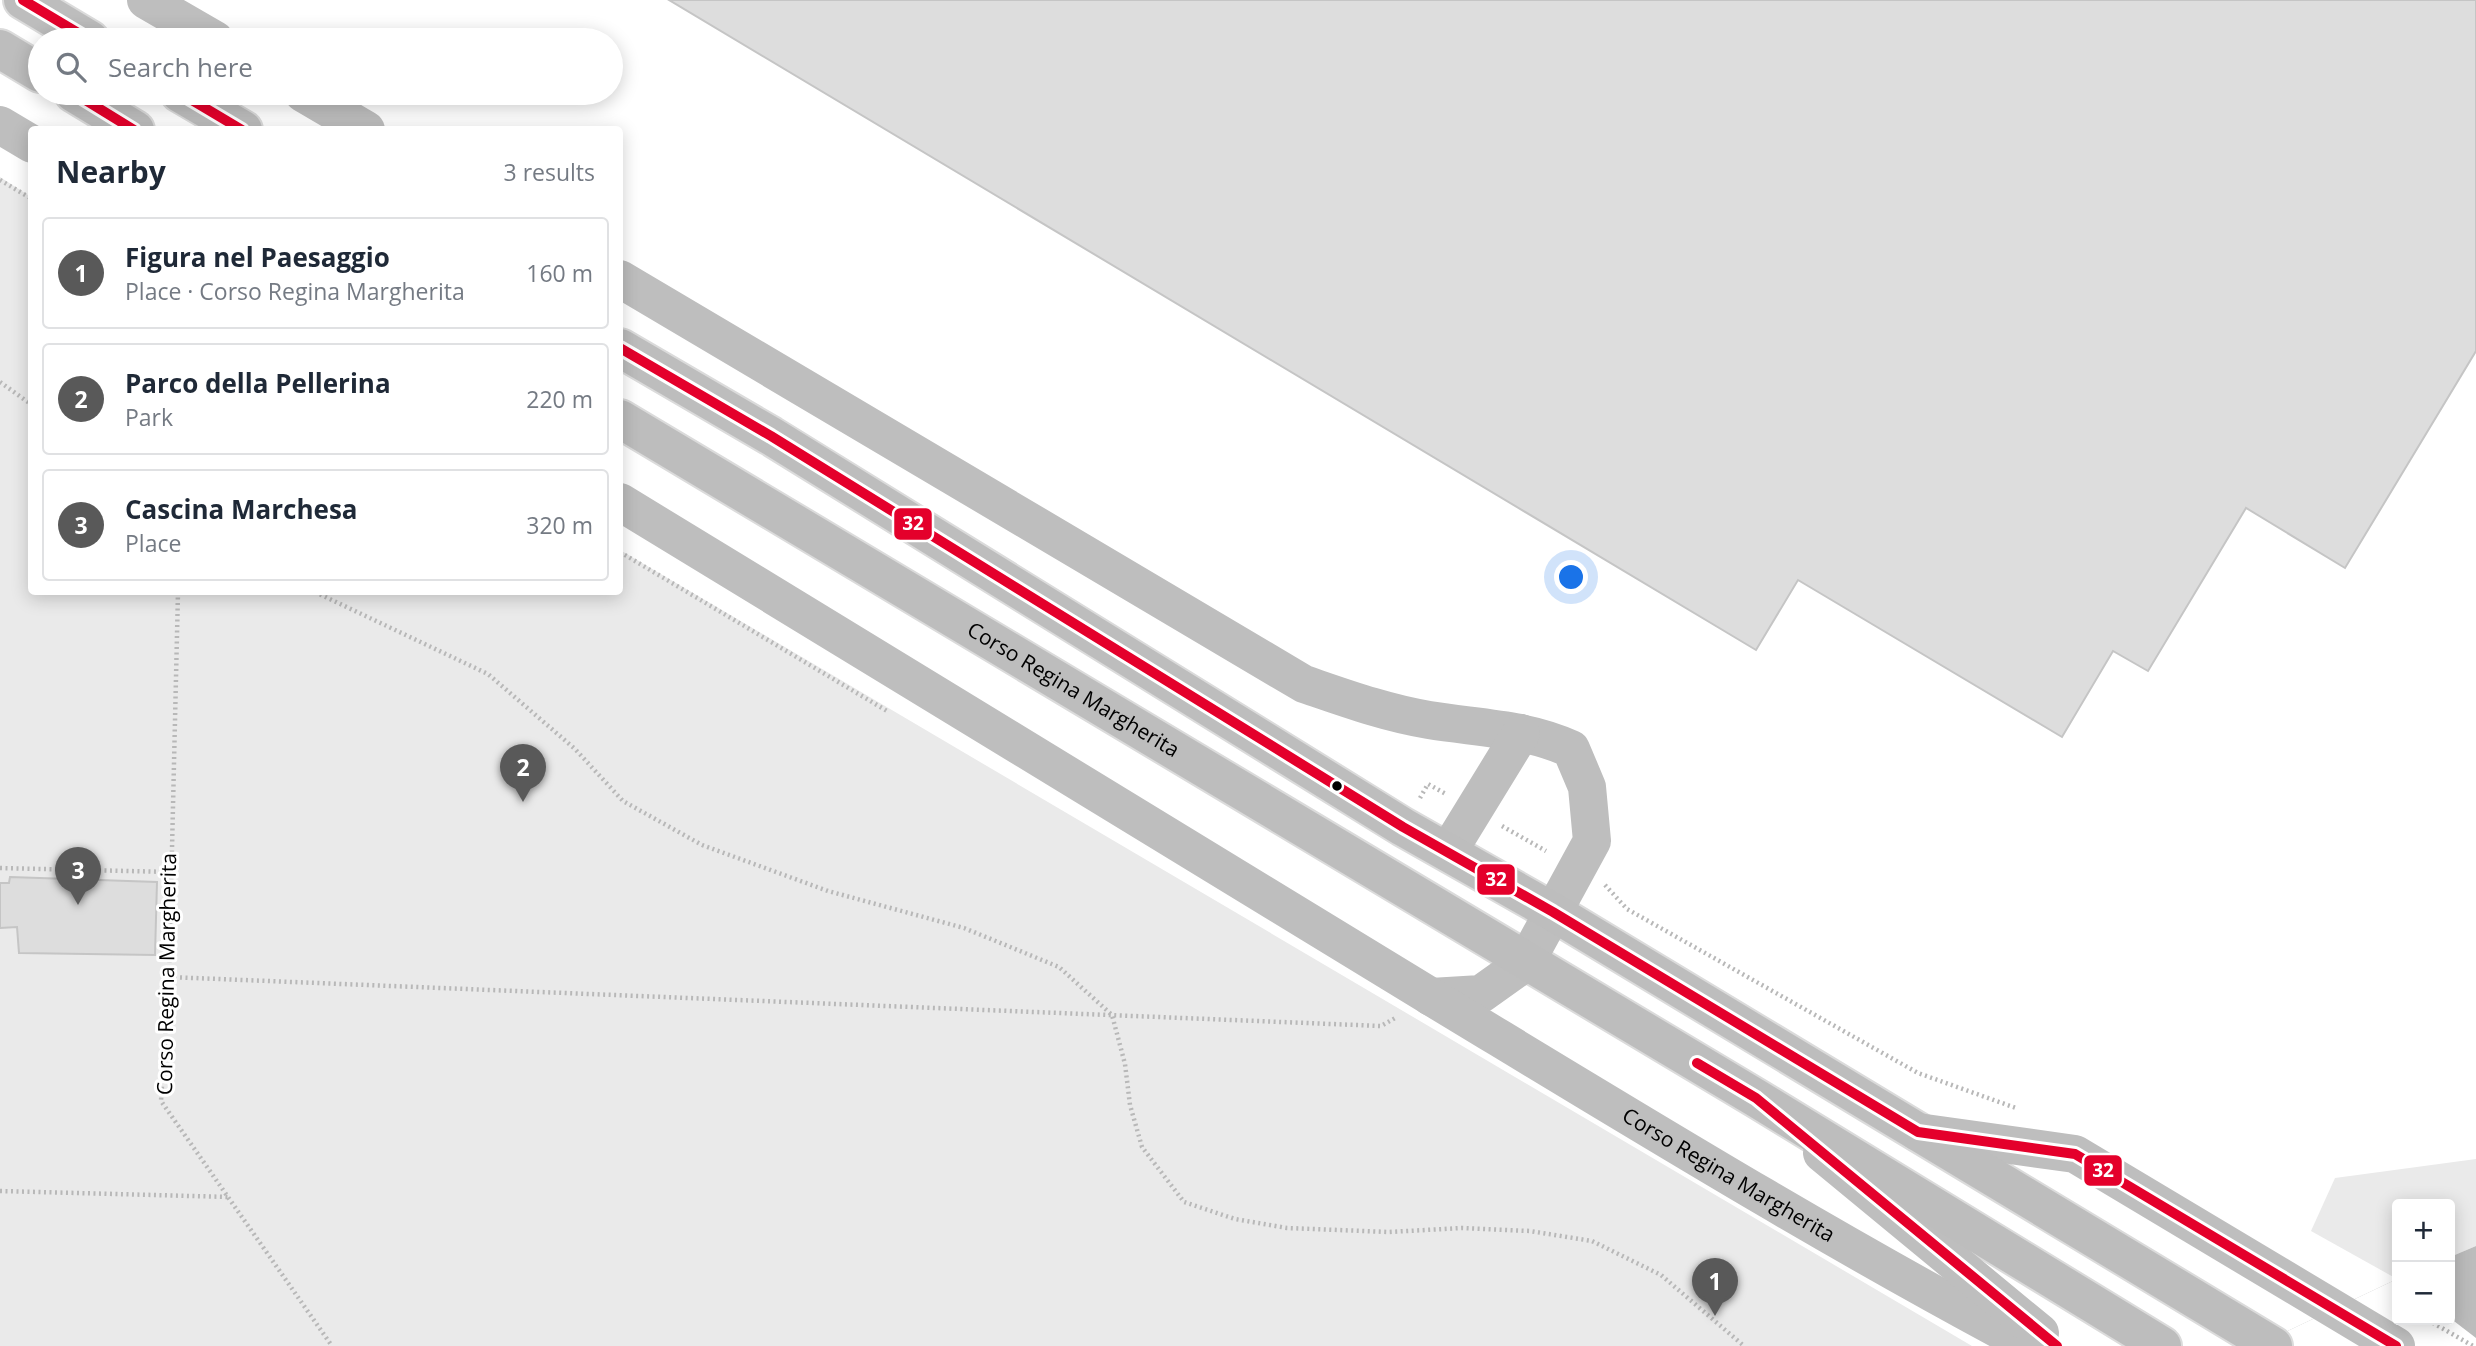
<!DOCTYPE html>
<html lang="en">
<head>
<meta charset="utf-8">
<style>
  :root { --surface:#fff; --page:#f2f2f3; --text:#1f2937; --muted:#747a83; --line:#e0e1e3; --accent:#595959 }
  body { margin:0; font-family:"Open Sans",sans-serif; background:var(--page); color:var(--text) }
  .controls { position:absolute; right:21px; bottom:21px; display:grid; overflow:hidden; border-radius:7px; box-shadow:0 4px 18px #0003 }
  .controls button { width:63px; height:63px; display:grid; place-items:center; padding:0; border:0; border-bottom:2px solid var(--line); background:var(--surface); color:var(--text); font:35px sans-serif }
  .you { position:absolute; left:1572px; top:578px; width:24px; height:24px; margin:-18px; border:5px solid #fff; border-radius:50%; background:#1a73e8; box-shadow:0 0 0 10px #1a73e833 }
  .badge { display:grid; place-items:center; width:46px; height:46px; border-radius:50%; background:var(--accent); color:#fff; font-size:23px; font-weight:700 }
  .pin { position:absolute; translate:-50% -58px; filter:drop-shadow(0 2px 4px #0008) }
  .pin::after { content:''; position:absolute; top:37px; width:24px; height:21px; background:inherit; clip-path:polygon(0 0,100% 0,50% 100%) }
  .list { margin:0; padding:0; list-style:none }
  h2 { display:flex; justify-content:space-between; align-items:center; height:91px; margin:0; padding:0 28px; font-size:30px }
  h2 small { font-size:23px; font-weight:400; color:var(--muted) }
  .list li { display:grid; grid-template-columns:46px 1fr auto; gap:21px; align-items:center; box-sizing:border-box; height:112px; margin:0 14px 14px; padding:0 14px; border:2px solid var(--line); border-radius:7px }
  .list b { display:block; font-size:26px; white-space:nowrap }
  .list p { margin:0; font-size:23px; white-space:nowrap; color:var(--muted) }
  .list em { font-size:23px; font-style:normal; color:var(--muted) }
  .icon { flex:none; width:38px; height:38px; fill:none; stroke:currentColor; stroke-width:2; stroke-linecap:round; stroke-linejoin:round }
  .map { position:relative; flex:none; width:2476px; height:1346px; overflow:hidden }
  .search { position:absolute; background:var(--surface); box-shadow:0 4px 18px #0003; left:28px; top:28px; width:595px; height:77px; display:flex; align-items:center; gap:18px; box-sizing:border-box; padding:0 24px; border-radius:38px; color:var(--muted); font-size:26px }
  .panel { position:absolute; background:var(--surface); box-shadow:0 4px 18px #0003; left:28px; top:126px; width:595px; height:469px; border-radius:7px }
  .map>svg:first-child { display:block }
  .green { fill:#eaeaea }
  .water { fill:#bcbcbc }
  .pier { fill:#fff }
  .building { fill:#ddd; stroke:#c5c5c5; stroke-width:2 }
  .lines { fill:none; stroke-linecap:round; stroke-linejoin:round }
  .major-casing { stroke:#dbdbdb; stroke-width:42 }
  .path { stroke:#b8b8b8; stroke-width:4.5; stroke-dasharray:2 3.5; stroke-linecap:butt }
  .minor { stroke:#bebebe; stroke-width:38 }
  .major { stroke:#bdbdbd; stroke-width:38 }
  .bus-1-casing { stroke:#fff; stroke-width:16 }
  .bus-1 { stroke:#e4002b; stroke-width:10 }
  .bus-dot { fill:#000; stroke:#fff; stroke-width:2.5 }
  .labels { text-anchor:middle; stroke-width:6; stroke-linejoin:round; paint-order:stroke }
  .street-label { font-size:21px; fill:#000; stroke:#fff }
  .line-badge { stroke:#fff; stroke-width:2.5 }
  .badge-label { font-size:19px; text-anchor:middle; font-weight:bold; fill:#fff }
</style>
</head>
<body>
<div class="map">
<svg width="2476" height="1346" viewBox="0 0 2476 1346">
  <rect width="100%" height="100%" fill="#fff"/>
  <g class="green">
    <path d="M 0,177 L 31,197 L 32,592 L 620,592 L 620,550 L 1972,1346 L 0,1346 Z"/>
    <path d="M 2476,1159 L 2476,1246 L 2450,1257 L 2450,1204 L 2397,1204 L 2397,1279 L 2311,1231 L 2335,1178 Z"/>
  </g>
  <path class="water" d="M 2476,1246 L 2476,1346 L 2256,1346 L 2397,1279 L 2397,1320 L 2450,1320 L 2450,1257 Z"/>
  <path class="pier" d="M 2397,1279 L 2397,1320 L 2450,1318 L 2476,1338 L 2476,1346 L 2256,1346 Z"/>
  <g class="building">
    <path d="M 669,0 L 2476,0 L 2476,351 L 2345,568 L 2246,508 L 2148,671 L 2113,651 L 2062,737 L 1798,580 L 1756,650 Z"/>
    <path d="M 10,877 L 157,882 L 155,955 L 19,953 L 17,927 L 0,928 L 0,883 L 9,883 Z"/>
  </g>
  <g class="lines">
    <defs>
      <g id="major">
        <path d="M 23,0 L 90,40"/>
        <path d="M 0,49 L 40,73"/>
        <path d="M 74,93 L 135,130"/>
        <path d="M 180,93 L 243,130"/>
        <path d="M 620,348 L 771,436 L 1403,827 L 1553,912 L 2273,1346"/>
        <path id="s2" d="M 620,419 L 1756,1098 L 2162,1346"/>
      </g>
    </defs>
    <use href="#major" class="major-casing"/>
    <g class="path">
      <path d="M 0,180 L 32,199"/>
      <path d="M 0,382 L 32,405"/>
      <path d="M 620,552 L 887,711"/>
      <path d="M 178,592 L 169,977 L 161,1101 L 332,1346"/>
      <path d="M 315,592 L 488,674 L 575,749 L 623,801 L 702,845 L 828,891 L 964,928 L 1059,967 L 1112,1015 L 1125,1064 L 1130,1105 L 1142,1147 L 1184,1202 L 1235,1219 L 1287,1228 L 1389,1232 L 1462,1228 L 1530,1231 L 1592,1241 L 1661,1275 L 1744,1346"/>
      <path d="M 1420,798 L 1428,784 L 1446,794"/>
      <path d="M 1502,826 L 1546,851"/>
      <path d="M 0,868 L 170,872"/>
      <path d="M 1605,885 L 1627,909 L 1918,1073 L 2016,1108"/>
      <path d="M 169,977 L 1381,1026 L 1397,1017"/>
      <path d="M 0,1191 L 230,1197"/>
      <path d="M 2428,1320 L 2473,1346"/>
    </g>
    <g class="minor">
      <path d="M 146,0 L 215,40"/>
      <path d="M 303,93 L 366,130"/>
      <path d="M 0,125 L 32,144"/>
      <path d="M 620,279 L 1304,684 C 1345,698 1386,713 1429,720 C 1478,728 1525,728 1571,749 L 1587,787 L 1592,841 L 1526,962 L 1481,994 L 1431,997"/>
      <path id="s1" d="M 620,502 C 892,669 1164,836 1438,1001 C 1633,1119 1828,1239 2030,1346"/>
      <path d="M 1448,852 L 1521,733"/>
      <path d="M 1918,1132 L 2075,1154 L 2396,1346"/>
      <path d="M 1822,1153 L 2040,1333"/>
    </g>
    <use href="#major" class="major"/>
    <defs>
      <g id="bus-1">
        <path d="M 23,0 L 90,40"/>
        <path d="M 74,93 L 134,130"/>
        <path d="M 180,93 L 242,130"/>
        <path d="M 620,348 L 771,436 L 1403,827 L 1553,912 L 1918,1132 L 2075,1154 L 2396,1346"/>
        <path d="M 1697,1063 L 1756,1098 L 2057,1346"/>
      </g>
    </defs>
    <use href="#bus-1" class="bus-1-casing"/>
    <use href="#bus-1" class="bus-1"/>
  </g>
  <circle class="bus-dot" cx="1337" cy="786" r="6"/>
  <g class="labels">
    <g class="street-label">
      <text dy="7" stroke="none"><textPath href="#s2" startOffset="528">Corso Regina Margherita</textPath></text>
      <text transform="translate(167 974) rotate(-89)" y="7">Corso Regina Margherita</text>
      <text dy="7" stroke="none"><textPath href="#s1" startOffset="1297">Corso Regina Margherita</textPath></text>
    </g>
  </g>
  <g class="line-badge">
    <rect x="893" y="507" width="40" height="34" rx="7" fill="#e4002b"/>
    <rect x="1476" y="863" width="40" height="33" rx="7" fill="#e4002b"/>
    <rect x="2083" y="1154" width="40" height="33" rx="7" fill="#e4002b"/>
  </g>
  <g class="badge-label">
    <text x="913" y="530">32</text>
    <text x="1496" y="886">32</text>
    <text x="2103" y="1177">32</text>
  </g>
</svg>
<div class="controls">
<button>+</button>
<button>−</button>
</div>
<div class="you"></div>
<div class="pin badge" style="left:1715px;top:1316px">1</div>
<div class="pin badge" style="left:523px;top:802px">2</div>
<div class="pin badge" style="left:78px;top:905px">3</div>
<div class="search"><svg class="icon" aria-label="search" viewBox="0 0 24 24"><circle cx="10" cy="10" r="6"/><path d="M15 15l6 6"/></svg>Search here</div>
<section class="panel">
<h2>Nearby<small>3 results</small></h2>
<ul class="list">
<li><span class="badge">1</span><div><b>Figura nel Paesaggio</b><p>Place · Corso Regina Margherita</p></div><em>160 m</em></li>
<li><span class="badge">2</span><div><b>Parco della Pellerina</b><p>Park</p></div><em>220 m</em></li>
<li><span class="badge">3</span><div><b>Cascina Marchesa</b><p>Place</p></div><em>320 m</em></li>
</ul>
</section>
</div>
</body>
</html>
